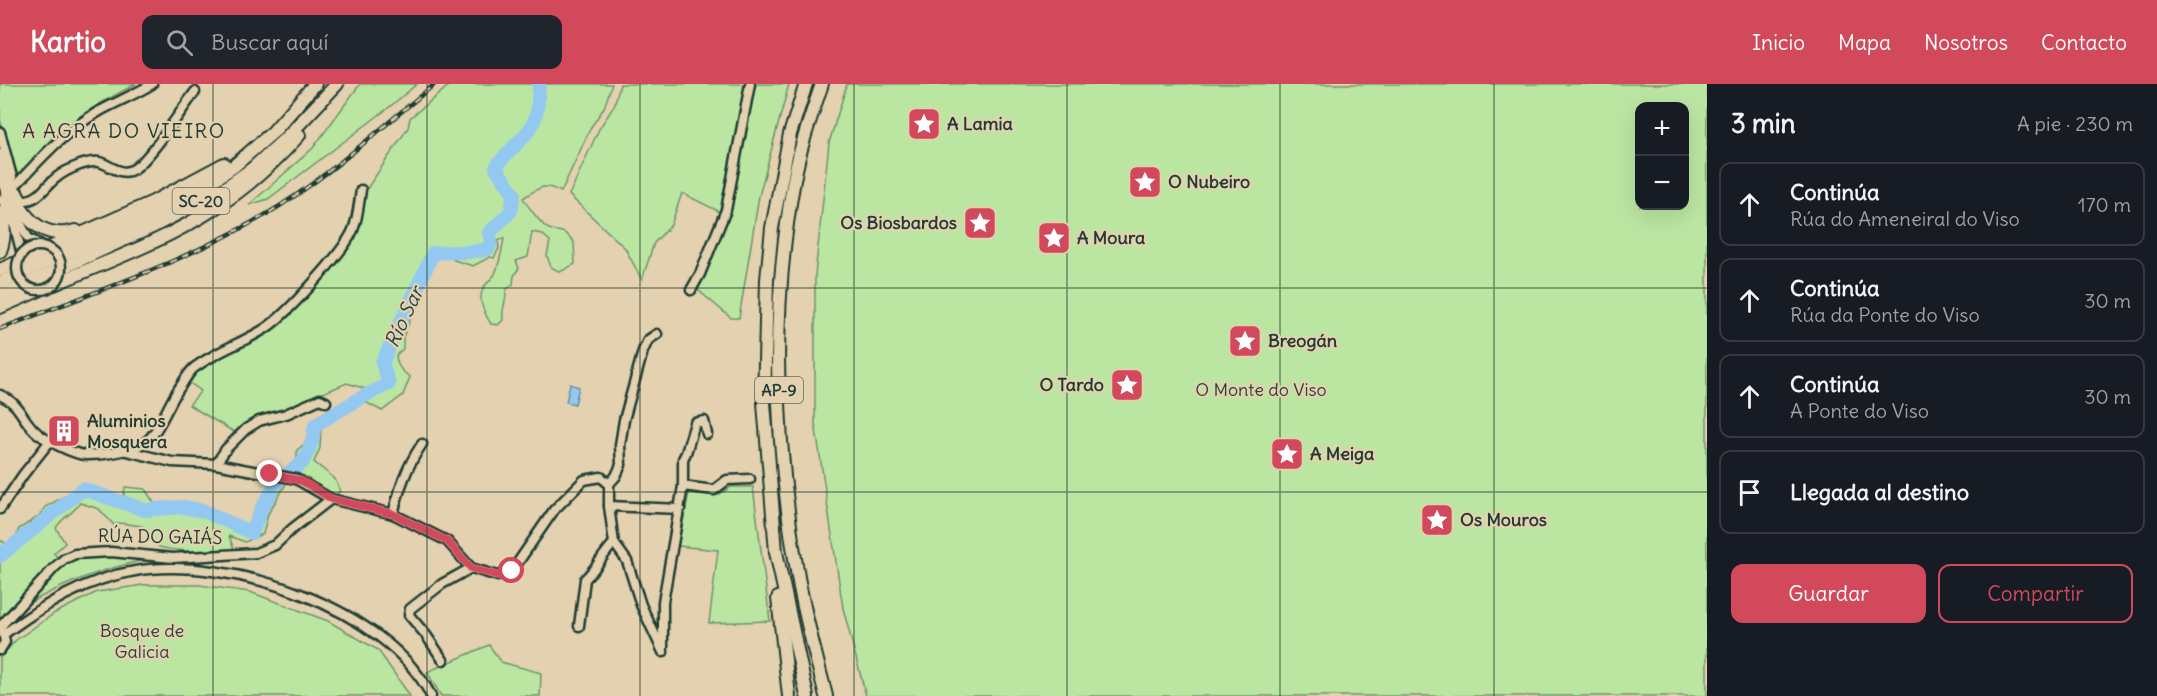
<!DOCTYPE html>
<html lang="es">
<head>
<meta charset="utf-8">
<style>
  :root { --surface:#171b24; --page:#20242c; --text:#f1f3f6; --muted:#9ea1a6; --line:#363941; --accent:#d1495b }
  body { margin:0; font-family:Delius,sans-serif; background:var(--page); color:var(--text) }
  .controls { position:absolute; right:18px; top:18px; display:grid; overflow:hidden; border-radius:12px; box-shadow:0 6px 24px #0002 }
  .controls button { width:54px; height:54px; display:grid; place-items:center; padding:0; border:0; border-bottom:2px solid var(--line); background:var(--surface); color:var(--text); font:30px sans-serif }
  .stop { position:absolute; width:18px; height:18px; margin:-14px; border:4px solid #d1495b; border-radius:50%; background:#fff }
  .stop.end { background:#d1495b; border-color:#fff; box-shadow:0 2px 6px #0008 }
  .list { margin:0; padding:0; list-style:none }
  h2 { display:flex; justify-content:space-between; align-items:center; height:78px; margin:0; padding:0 24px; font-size:26px }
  h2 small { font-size:20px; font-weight:400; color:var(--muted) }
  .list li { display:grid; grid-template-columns:39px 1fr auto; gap:18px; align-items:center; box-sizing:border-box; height:84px; margin:0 12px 12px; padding:0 12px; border:2px solid var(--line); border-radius:12px }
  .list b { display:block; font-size:22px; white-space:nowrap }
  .list p { margin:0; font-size:20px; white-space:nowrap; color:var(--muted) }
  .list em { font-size:20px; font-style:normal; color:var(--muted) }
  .actions { display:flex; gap:12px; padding:18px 24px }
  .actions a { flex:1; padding:14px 0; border:2px solid var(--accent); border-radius:12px; text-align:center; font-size:21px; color:var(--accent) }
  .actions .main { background:var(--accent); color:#fff }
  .icon { flex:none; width:33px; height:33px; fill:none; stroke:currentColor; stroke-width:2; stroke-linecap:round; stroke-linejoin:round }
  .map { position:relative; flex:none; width:1707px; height:612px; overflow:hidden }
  header { display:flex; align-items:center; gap:36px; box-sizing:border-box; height:84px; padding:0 30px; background:var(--accent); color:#fff }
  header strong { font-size:28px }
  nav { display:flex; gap:33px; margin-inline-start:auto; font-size:21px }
  .search { width:420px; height:54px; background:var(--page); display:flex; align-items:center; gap:15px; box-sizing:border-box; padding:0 21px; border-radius:12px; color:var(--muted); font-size:22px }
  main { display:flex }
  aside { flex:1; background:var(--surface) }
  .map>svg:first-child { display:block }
  .green { fill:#bbe6a2; stroke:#6d926b; stroke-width:1.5; fill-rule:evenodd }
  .water { fill:#93c8f1; stroke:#6590a5; stroke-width:1.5 }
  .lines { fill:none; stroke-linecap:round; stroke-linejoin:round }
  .river { stroke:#93c8f1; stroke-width:14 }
  .minor-casing { stroke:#1f3d34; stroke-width:13 }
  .highway-casing { stroke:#1f3d34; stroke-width:16 }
  .minor { stroke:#e4d1af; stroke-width:8 }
  .highway { stroke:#e4d1af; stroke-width:12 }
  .rail-casing { stroke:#1f3d34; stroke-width:4.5 }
  .rail { stroke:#e4d1af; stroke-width:2; stroke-dasharray:7; stroke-linecap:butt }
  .minor-bridge-casing { stroke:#1f3d34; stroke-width:13; stroke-linecap:butt }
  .minor-bridge { stroke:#e4d1af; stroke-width:8 }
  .route { stroke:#d1495b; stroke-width:8 }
  .grid { fill:none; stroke:#1f3d34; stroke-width:1.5; stroke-opacity:0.55 }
  .labels { text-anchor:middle; stroke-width:4.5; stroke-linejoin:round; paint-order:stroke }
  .shield { fill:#e4d1af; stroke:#5a6959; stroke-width:1.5 }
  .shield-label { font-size:16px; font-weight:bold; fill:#1f3d34 }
  .poi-label { font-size:18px; font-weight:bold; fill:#1f3d34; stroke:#e4d1af; text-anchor:start }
  .park-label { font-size:18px; fill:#27453a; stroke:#e4d1af }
  .street-label { font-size:18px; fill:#1f3d34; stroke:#e4d1af }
  .neighbourhood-label { font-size:20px; letter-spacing:1.5px; fill:#1f3d34; stroke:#e4d1af }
  .water-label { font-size:20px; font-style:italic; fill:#25443d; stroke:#e4d1af }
</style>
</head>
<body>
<header>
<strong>Kartio</strong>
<div class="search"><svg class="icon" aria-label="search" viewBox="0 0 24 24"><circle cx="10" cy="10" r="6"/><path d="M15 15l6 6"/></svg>Buscar aquí</div>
<nav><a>Inicio</a><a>Mapa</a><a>Nosotros</a><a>Contacto</a></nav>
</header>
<main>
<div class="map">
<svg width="1707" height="612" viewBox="0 0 1707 612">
  <rect width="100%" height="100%" fill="#e4d1af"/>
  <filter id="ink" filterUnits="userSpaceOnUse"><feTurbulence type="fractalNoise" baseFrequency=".0167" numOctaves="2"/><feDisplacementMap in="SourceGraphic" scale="12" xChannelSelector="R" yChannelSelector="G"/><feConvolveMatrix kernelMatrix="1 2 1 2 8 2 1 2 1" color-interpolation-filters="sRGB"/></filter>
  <g filter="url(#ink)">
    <g class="green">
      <path d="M 0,0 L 136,0 C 105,16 63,39 41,66 C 33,75 26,86 19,96 L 17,96 L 0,35 Z"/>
      <path d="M 360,0 L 417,0 L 387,25 L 268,115 L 249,121 L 313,64 Z"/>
      <path d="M 451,0 L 612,0 L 604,24 L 591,43 L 561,108 C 542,98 540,104 523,114 C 527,121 542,142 549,145 C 562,150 561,143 574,158 L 575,180 L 560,188 L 551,183 L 547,172 L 550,157 L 542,150 L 532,148 L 528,173 L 516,177 L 519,184 L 514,192 L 513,200 L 506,206 C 507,217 501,225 503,236 L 498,241 L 491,240 C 485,230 477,216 483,205 C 486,199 492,195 495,190 C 500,178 502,167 504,154 L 498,157 L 499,164 L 494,174 L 490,173 L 473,182 L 454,176 L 449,171 L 436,173 L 403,253 L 403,265 L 396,271 C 397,282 401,287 410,293 L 403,311 L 382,327 L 364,317 L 336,333 L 321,345 L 320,364 L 314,378 L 335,395 L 340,407 L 336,411 L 332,412 L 303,391 L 287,398 L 268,430 L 263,450 L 245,458 L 229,452 L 235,468 C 221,468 164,468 156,461 C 151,456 147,448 142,442 L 119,439 L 114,441 L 99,425 L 80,419 C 73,430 62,433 56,444 L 65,459 L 54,469 L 59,476 L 34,498 L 0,535 L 0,456 L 9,461 L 14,457 L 19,445 L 39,432 L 45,423 L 83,402 L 119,414 L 124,411 L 125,403 L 145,405 L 154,419 L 183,420 L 206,425 L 251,444 C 262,415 270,396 297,378 L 297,366 L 309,356 L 312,339 L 316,333 L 366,305 L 347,299 L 289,323 L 260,332 L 234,348 L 189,321 L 201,307 L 190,299 L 196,289 L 217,275 L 269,249 L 339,174 L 357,149 L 366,106 L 408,44 L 410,34 Z"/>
      <path d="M 620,0 L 747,0 L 724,119 L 720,128 L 682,109 L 671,141 L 654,159 L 642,196 L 625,164 L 569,111 L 599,45 L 614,22 Z"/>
      <path d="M 755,0 L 789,0 L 759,112 L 739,234 L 731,234 L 698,206 L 731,123 Z"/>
      <path d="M 847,0 L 1707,0 L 1707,612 L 866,612 L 843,524 L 815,339 L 815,191 L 829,59 ZM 1640,22 L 1684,22 L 1684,122 L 1640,122 Z"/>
      <path d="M 731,403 L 753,403 L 770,537 L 709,539 L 718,466 L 678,462 L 689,409 L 718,411 Z"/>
      <path d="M 107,471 L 151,475 C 106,483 66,498 26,521 L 54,488 L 77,472 Z"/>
      <path d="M 143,501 L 199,501 L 250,508 L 328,537 L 378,566 L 410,612 L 0,612 L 0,574 L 16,556 L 55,529 L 97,508 Z"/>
      <path d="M 489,561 L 501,578 L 541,589 L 540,612 L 441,612 L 427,588 Z"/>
    </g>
    <path class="water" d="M 570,300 L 579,303 L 575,320 L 566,318 Z"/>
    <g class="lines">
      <path class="river" d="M 0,472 L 83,405 L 145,426 L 183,423 L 204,427 L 252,449 L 261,426 L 277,398 L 303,378 L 312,358 L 315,341 L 366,311 L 389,300 L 382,279 L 433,169 C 452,167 470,170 488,165 L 491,159 L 489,149 L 511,127 L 514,110 L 496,84 C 506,66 529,54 535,34 C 539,23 538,11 539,0"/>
      <defs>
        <g id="minor">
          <path d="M 0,48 L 12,93"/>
          <path d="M 0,93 L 8,115 L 28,154 L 43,162"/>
          <path d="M 15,102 C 40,75 65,47 98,28 C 116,18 134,11 152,0"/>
          <path d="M 18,108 L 22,116 C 38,118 45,102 56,94 C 63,88 72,84 80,81 C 86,79 93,77 99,78 C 111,81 121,93 134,85 C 151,74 181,26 195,8"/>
          <path d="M 2,115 L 15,143 L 22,171"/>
          <path d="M 691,206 L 700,190 L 726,126 L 750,0"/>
          <path d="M 657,250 L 648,256 L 643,267 L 624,336 L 620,361 L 621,381 L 616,392 L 609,400 L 609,422 L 614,459 L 627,477 L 641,521 L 663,568"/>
          <path d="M 0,311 C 20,320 20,332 34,346 C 42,355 75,371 86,371 C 103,371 140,367 151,353 C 161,341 169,320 178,306 C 183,299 188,289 194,284 C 216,267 243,259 266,244 C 286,231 344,168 353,146 C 358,134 359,119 361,106"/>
          <path d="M 123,366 L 172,378 L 216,380 L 296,395 L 331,415 L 393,430 L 447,457 L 471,484 L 498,492 L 512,487 L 554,426 L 584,396 L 601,393 L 609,400"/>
          <path d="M 216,380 L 226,365 L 246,345 L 259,337 L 286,330 L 320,315 L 326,318"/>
          <path d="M 683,402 L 714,406 L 727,396 L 750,395"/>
          <path d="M 609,422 L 680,425"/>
          <path d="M 0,425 L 23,391 L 50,357"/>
          <path d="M 393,430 C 400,403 406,384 422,360"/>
          <path d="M 579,542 L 585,495 C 597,484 603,470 614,459"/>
          <path d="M 0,543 L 54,484 L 64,475 L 75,470 L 111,468 L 173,474 L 256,469 L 275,461 L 292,445 L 331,415"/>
          <path d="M 4,550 C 44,521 85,495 135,487 C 227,471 387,523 431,612"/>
          <path d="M 663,564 L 663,518 L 683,402 L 683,375 L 686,369 L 695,339 L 704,337 L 707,350"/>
          <path d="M 0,566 L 5,558 L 3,548"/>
          <path d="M 443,576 L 426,551 L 409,531 L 410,525 L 442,500 L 471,484"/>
        </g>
        <g id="highway">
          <path d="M 806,0 L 790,50 L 772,144 L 767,195 L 764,319 L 776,468 L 807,612"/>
          <path d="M 822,0 C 811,32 800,63 794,96 C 770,226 775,363 798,493 C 805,533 816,572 826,612"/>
          <path d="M 0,72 C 9,101 21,145 57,149 C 63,150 70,148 76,147"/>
          <path d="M 0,128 C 5,141 5,154 0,167"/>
          <path d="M 0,186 L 153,118 L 224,80"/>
          <path d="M 0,199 L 168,123 L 197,107 L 234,82 L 273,48 L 315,0"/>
          <path d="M 54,200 C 109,177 167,156 216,123 C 247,103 275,78 299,51"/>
          <path d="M 0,212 L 154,142 L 221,107 L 253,84 L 286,54 L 337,0"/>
          <path d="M 0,223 L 39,206"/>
          <path d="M 778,514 L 789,612"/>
        </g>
      </defs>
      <use href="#minor" class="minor-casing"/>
      <use href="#highway" class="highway-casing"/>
      <use href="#minor" class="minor"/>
      <use href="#highway" class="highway"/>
      <defs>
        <path id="rail" d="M 0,245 C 86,211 185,178 265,131 C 326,95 379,45 435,0"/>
      </defs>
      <use href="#rail" class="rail-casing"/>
      <use href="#rail" class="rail"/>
      <defs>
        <circle id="minor-bridge" cx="39" cy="184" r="22"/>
      </defs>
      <use href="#minor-bridge" class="minor-bridge-casing"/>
      <use href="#minor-bridge" class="minor-bridge"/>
    </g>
  </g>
  <g class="lines" filter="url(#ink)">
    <path class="route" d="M 270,390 L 302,397 L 332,415 L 393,430 L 447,457 L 471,484 L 498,492 L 512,487"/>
  </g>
  <path class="grid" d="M 213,0 L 213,612M 427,0 L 427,612M 640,0 L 640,612M 854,0 L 854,612M 1067,0 L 1067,612M 1280,0 L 1280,612M 1494,0 L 1494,612M 0,204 L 1707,204M 0,408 L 1707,408"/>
  <defs>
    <symbol id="sight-square" viewBox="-11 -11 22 22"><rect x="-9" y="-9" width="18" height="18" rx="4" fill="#d1495b" stroke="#e4d1af"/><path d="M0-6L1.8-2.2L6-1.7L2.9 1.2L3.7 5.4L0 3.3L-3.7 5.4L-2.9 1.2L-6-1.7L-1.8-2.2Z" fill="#fff"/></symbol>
    <symbol id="building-square" viewBox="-11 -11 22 22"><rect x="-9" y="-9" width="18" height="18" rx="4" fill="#d1495b" stroke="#e4d1af"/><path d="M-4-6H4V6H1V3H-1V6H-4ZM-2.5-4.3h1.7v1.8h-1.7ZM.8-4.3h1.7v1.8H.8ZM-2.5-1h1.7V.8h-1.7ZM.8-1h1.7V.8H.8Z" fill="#fff"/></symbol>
  </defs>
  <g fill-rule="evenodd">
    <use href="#sight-square" x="905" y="21" width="38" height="38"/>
    <use href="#sight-square" x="1126" y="79" width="38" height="38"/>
    <use href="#sight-square" x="961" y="120" width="38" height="38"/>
    <use href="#sight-square" x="1035" y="135" width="38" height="38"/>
    <use href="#sight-square" x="1226" y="238" width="38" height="38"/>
    <use href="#sight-square" x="1108" y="282" width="38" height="38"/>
    <use href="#building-square" x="45" y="328" width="38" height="38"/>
    <use href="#sight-square" x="1268" y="351" width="38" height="38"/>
    <use href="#sight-square" x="1418" y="417" width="38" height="38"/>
  </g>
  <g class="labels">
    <g class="shield">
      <rect x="172.5" y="104" width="57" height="26" rx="4.5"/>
      <rect x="755" y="293" width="48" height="26" rx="4.5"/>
    </g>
    <g class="shield-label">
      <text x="201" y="123">SC-20</text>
      <text x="779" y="312">AP-9</text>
    </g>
    <g class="poi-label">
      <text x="947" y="46">A Lamia</text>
      <text x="1168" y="104">O Nubeiro</text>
      <text x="957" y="145" text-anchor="end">Os Biosbardos</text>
      <text x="1077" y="160">A Moura</text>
      <text x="1268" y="263">Breogán</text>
      <text x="1104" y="307" text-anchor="end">O Tardo</text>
      <text x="87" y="343">Aluminios<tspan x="87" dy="21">Mosquera</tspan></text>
      <text x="1310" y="376">A Meiga</text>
      <text x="1460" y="442">Os Mouros</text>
    </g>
    <g class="park-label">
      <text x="1261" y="312">O Monte do Viso</text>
      <text x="142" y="553">Bosque de<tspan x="142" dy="21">Galicia</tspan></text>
    </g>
    <g class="street-label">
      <text transform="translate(160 453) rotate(1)" y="6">RÚA DO GAIÁS</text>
    </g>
    <g class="neighbourhood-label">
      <text x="124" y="54">A AGRA DO VIEIRO</text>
    </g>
    <g class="water-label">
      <text transform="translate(404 233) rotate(-65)" y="7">Río Sar</text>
    </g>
  </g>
</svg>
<div class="controls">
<button>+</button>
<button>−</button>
</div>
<div class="stop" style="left:512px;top:487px"></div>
<div class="stop end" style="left:270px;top:390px"></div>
</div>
<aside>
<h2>3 min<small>A pie · 230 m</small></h2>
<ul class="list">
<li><svg class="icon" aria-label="ahead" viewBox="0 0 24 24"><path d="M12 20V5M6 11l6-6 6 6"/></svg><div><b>Continúa</b><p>Rúa do Ameneiral do Viso</p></div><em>170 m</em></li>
<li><svg class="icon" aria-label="ahead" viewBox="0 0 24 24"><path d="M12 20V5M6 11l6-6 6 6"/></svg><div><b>Continúa</b><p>Rúa da Ponte do Viso</p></div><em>30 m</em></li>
<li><svg class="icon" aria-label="ahead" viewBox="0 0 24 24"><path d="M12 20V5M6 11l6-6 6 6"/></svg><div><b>Continúa</b><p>A Ponte do Viso</p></div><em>30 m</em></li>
<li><svg class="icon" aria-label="arrive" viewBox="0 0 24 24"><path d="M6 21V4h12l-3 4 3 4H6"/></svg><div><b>Llegada al destino</b></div></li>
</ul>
<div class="actions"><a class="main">Guardar</a><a>Compartir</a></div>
</aside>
</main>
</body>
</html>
